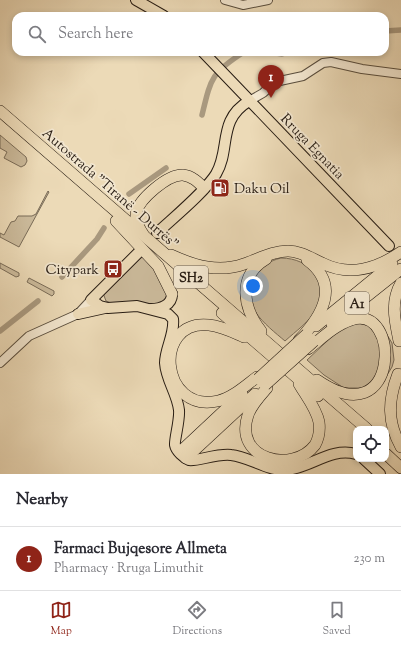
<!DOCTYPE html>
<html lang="en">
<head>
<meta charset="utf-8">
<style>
  :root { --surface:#fff; --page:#f7f7f7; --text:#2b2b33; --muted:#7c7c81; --line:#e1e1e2; --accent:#8f2418 }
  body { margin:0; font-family:"Sorts Mill Goudy",serif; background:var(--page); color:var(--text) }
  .controls { position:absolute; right:12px; bottom:12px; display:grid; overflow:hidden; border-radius:8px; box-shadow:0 2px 6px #0003 }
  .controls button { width:36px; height:36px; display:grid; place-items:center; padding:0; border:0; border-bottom:1px solid var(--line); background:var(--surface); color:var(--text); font:20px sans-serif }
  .you { position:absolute; left:253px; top:286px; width:14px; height:14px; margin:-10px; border:3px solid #fff; border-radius:50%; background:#1a73e8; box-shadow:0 0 0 6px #1a73e833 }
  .badge { display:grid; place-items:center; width:26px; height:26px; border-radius:50%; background:var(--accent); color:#fff; font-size:13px; font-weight:700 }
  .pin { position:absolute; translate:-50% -33px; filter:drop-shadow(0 1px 2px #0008) }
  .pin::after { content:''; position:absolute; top:21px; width:14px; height:12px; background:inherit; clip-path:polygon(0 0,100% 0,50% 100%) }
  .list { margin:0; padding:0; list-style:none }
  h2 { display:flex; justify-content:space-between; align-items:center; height:52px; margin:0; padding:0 16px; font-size:17px }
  h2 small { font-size:13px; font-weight:400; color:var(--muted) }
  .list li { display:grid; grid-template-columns:26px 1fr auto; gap:12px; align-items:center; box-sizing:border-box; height:64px; padding:0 16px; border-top:1px solid var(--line) }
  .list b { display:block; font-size:15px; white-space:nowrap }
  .list p { margin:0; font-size:13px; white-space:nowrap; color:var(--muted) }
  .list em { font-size:13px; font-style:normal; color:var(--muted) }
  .icon { flex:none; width:22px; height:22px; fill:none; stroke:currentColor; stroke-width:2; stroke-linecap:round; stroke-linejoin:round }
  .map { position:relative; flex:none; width:401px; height:474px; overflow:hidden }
  .search { position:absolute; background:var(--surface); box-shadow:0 2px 6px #0003; left:12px; right:12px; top:12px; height:44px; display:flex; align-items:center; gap:10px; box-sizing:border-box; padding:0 14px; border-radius:12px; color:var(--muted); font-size:15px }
  .sheet { height:116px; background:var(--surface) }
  nav { display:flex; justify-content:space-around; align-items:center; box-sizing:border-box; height:56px; border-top:1px solid var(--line); background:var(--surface); font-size:11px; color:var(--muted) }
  nav a { display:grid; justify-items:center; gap:2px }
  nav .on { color:var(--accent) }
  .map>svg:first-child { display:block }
  .green { fill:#cbba9b; stroke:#796b57 }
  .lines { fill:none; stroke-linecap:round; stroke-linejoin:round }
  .canal { stroke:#a9997f; stroke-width:5.5 }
  .minor-casing { stroke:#584c3c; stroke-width:10 }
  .major-casing { stroke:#271c13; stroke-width:12 }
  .highway-casing { stroke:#271c13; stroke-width:12 }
  .minor { stroke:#f3e7d0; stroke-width:8 }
  .major { stroke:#ecdab7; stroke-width:10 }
  .highway { stroke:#ecdab7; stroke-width:11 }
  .highway-bridge-casing { stroke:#271c13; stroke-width:12; stroke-linecap:butt }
  .highway-bridge { stroke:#ecdab7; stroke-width:11 }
  .labels { text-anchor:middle; stroke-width:3.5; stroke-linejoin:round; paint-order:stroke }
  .shield { fill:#f3e7d0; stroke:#64594c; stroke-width:1 }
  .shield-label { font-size:13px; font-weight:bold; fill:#271c13 }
  .street-label { font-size:14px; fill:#271c13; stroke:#f3e7d0 }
  .poi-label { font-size:14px; fill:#271c13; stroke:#f3e7d0; text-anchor:start }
</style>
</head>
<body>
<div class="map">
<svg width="401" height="474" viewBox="0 0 401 474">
  <rect width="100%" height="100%" fill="#ecdab7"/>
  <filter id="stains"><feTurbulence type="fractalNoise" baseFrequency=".005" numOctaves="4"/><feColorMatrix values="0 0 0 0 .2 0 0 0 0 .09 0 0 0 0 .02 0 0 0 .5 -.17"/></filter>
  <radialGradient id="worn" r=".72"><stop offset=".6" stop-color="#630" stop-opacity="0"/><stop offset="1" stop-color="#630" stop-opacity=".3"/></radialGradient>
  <g class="green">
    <path d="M 0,135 L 26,157 L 27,161 L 25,165 L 21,167 L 4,158 L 7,152 L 0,148 Z"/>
    <path d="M 48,191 L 49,192 L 19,247 L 0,237 L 0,233 L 4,235 L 11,222 L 15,221 L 18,216 L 32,216 L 36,214 Z"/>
    <path d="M 142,254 L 152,264 L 169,297 L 160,306 L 111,303 L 106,301 L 103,293 Z"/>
    <path d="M 281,258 C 310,258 331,282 316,310 C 309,322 296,331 285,341 C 266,325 235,302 256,275 C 264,265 269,261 281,258 Z"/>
    <path d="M 0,263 L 19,273 L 19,276 L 16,277 L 0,268 Z"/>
    <path d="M 29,278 L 54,291 L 54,294 L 52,296 L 27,282 Z"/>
    <path d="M 358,323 L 384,330 L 392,343 L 394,360 L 392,367 L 384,380 L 372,388 L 344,388 L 324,375 L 307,360 L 340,329 Z"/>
  </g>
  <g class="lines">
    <g class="canal">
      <path d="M 385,31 L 401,30"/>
      <path d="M 270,52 L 282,54 L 288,52"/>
      <path d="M 202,115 C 211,78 211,73 244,52"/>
      <path d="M 129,194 L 166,168"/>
      <path d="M 62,277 L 97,239 L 104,228"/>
      <path d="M 0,331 L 38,301"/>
    </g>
    <defs>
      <g id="minor">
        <path d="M 225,0 L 243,5 L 268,0"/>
        <path d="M 249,101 L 263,93 L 275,82 L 303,76 L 323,63 L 331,62 L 362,69 L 401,74"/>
        <path d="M 0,363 L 29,336 L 78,314 L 91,300"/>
      </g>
      <g id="major">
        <path d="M 136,0 L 164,16"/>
        <path d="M 203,52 L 389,246"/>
        <path d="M 157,233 C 173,218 205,192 216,174 C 231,149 217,120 249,101"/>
        <path d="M 138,253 L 91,300 L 100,306 L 108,308 L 137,306 L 168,314 L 173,319 C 175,334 165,348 165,363 C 166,380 177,393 179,410 C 180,420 174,441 175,445 C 176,451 184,458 189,460 C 195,462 218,453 231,455 C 250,457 267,471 286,470 C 311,468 330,447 356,454"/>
        <path d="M 151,309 C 161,309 172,305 172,294"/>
        <path d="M 78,314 L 105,308"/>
        <path d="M 364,459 L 380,474"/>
      </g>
      <g id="highway">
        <path d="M 0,111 L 367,429"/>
        <path d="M 116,221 L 158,266 L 172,294"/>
        <path d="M 143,234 C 139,228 135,220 136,213 C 139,199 168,174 183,175 C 192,176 198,182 204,188"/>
        <path d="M 171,255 C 195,266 219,273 244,264 C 259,259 272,251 288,251 C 300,251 311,258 322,263 C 350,277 376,269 401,252"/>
        <path d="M 222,313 L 318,396"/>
        <path d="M 332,324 L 401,269"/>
        <path d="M 316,326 L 392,264"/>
        <path d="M 261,331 C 243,308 237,276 266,259"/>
        <path d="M 244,337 C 233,332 221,326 209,325 C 152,319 160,414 218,401 C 232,398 245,386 257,377"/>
        <path d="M 299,340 C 322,316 341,285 307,260"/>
        <path d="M 399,341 C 395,321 390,302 401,283"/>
        <path d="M 308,349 C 321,339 335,325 351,320 C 401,301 401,438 317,380"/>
        <path d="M 398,374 C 388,400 387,422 401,447"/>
        <path d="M 267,388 C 260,396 252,404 248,415 C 233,460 293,474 315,445 C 319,438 320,430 319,422 C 316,408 306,396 299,384"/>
        <path d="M 180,452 L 242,394"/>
        <path d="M 386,454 L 401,468"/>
        <path d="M 186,458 L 255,394"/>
      </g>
    </defs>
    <use href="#minor" class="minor-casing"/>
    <use href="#major" class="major-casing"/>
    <use href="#highway" class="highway-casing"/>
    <use href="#minor" class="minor"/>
    <use href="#major" class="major"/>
    <use href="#highway" class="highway"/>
    <defs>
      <g id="highway-bridge">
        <path d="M 258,379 L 307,334"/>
        <path d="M 265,385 L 314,341"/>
      </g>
    </defs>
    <use href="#highway-bridge" class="highway-bridge-casing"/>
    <use href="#highway-bridge" class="highway-bridge"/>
  </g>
  <defs>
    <symbol id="fuel-square" viewBox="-11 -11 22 22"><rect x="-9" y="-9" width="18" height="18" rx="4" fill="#8f2418" stroke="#f3e7d0"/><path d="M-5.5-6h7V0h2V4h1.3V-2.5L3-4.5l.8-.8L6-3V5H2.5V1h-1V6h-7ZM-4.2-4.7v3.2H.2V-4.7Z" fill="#fff"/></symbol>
    <symbol id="bus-square" viewBox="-11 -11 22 22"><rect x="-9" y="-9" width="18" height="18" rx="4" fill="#8f2418" stroke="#f3e7d0"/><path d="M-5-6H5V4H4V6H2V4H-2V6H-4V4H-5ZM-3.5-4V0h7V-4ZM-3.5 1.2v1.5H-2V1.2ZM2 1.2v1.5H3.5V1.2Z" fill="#fff"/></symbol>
  </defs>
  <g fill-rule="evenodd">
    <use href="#fuel-square" x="209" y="177" width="22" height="22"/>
    <use href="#bus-square" x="102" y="258" width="22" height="22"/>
  </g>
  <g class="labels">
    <g class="shield">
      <rect x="174" y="266" width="34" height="22" rx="3"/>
      <rect x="345" y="292" width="24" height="22" rx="3"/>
    </g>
    <g class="shield-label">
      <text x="191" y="282">SH2</text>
      <text x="357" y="308">A1</text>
    </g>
    <g class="street-label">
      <text transform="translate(313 146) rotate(46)" y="5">Rruga Egnatia</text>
      <text transform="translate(111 188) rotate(41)" y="5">Autostrada "Tiranë - Durrës"</text>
    </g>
    <g class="poi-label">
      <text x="234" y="193">Daku Oil</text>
      <text x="99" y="274" text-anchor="end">Citypark</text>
    </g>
  </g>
  <rect width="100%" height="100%" filter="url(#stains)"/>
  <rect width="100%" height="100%" fill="url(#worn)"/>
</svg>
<div class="controls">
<button><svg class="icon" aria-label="locate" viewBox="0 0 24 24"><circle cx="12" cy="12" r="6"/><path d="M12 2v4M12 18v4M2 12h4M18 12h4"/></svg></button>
</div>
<div class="you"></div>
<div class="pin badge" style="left:271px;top:98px">1</div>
<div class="search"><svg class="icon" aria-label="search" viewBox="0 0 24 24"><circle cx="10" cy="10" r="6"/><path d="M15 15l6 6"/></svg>Search here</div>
</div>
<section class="sheet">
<h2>Nearby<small></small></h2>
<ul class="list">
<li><span class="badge">1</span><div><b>Farmaci Bujqesore Allmeta</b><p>Pharmacy · Rruga Limuthit</p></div><em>230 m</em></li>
</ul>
</section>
<nav>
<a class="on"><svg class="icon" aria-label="map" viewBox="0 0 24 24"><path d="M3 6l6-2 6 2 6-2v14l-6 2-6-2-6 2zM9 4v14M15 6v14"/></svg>Map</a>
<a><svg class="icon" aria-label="directions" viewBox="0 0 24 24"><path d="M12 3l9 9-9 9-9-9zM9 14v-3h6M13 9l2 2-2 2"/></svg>Directions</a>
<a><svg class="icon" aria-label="saved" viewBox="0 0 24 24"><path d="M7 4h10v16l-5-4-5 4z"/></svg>Saved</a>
</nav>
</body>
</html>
